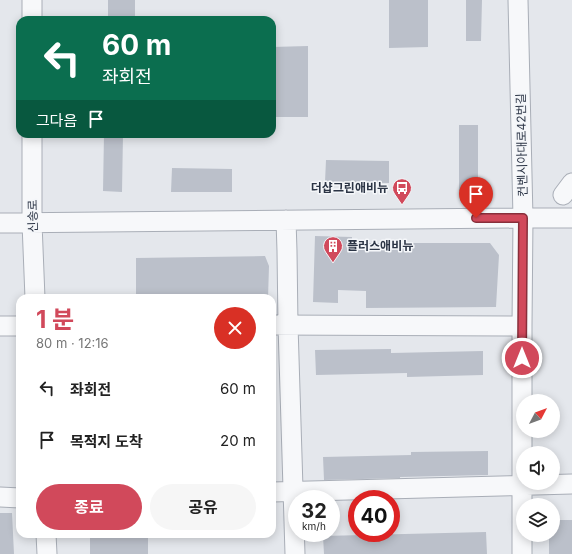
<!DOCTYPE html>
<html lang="ko">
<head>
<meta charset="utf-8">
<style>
	:root { --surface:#fff; --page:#f6f6f6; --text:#222; --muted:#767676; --accent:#d1495b }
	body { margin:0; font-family:Inter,"Noto Sans KR",sans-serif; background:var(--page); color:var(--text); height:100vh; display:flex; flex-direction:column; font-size:15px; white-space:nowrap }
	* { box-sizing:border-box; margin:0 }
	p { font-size:13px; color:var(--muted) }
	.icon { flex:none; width:22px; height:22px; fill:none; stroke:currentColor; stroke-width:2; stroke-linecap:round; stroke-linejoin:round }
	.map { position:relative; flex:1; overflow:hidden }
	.drawer { position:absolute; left:16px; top:294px; width:260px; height:244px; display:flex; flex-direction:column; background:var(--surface); border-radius:12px; box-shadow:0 2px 10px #0003 }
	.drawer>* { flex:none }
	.hud { position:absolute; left:16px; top:16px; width:260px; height:122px; border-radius:12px; box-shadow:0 2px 10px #0003; background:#0b6e4f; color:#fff; overflow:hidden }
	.needle { width:26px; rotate:49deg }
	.fabs { position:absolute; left:516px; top:394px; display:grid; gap:8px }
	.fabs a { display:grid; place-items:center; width:44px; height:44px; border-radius:50%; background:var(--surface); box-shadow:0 2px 10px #0003; font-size:20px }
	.speed { position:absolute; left:288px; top:490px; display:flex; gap:8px; font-size:20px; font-weight:700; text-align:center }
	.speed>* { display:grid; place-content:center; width:52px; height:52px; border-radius:50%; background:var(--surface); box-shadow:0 2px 10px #0003; line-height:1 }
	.speed small { font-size:10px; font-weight:400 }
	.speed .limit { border:6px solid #d22; background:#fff; color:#111 }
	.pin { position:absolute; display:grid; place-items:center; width:34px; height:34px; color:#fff; margin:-41px -17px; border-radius:50% 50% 50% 0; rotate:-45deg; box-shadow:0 0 4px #0007 }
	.pin .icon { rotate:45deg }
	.me { position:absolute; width:44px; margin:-22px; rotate:0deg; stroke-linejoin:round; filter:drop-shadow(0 0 3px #0008) }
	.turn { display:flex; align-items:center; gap:14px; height:84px; padding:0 20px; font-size:18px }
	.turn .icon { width:52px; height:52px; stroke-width:2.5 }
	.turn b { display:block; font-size:28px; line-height:34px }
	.then { display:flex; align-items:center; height:38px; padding:0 20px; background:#0003; gap:8px; font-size:15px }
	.round { display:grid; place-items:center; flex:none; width:42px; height:42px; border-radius:21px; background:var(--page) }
	.head { display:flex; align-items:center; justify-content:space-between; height:68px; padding:0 20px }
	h1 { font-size:24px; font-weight:700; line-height:30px; color:var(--accent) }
	.primary-button { display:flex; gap:8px; margin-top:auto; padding:8px 20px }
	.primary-button a { flex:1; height:46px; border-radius:24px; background:var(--accent); color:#fff; font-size:16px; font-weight:700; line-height:46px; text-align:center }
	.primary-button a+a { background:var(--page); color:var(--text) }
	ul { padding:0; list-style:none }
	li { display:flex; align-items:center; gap:12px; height:52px; padding:0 20px }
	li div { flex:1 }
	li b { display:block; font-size:15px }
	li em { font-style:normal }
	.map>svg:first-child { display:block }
	.building { fill:#bbc0ca }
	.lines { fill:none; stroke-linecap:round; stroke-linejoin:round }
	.minor-casing { stroke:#a9aeb7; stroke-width:21 }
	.minor { stroke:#f7f8fa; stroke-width:19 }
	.route-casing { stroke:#882f3b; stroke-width:10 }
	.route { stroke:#d1495b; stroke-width:7 }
	.labels { text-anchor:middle; stroke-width:3; stroke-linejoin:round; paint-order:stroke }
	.street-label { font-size:12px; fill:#2b3445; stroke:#f4f6f9 }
	.poi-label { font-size:12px; font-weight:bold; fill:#2b3445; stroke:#f4f6f9; text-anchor:end }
</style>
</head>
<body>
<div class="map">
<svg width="572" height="554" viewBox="0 0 572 554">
	<rect width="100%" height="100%" fill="#e4e7ec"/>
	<!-- building -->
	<path class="building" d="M108 0H135V20H108Z
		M389 0H428V47L389 48Z
		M466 0H482L481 41H466Z
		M308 46V117H272V47Z
		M459 125H478V191H459Z
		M104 134H123L122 192 103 191Z
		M326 160 389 161V183L325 182Z
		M172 168 232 169V192H171Z
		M315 236 352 237V243H490L499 255 496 307 366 308V291L338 290V303L313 302Z
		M265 256 269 266 268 298H136V258Z
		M391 349V353L483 351V375L407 377V373L316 375 315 350Z
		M488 451V475L400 477V478L324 480 323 457 411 455V452Z
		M0 513H12L14 554H0Z
		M553 520H572V554H549V535H553Z
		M486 532 487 554H324L323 536Z
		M90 534H148V554H90Z"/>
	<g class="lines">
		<defs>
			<path id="minor" d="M32 0V20
				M518 0 523 218 522 326V554
				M32 134V223L35 298
				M563 195 572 183
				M286 220 287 251 288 325 295 554
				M0 223 523 218H572
				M272 325 522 326
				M0 326H20
				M272 492 572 484
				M0 497 20 498
				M46 534 47 554"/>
		</defs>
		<!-- minor casing -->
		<use href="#minor" class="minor-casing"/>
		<!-- minor -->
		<use href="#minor" class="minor"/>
	</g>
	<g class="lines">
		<defs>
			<path id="route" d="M476 218H523L522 358"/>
		</defs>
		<!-- route casing -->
		<use href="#route" class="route-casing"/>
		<!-- route -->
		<use href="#route" class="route"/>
	</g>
	<!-- icons -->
	<defs>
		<symbol id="bus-pin" viewBox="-11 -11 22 30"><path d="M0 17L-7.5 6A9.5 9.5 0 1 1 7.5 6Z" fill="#d1495b" stroke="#f4f6f9"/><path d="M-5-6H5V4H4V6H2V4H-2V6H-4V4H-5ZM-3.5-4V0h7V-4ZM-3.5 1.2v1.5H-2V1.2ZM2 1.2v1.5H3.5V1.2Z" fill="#fff"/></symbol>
		<symbol id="building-pin" viewBox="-11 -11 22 30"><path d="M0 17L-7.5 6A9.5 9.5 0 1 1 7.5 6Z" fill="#d1495b" stroke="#f4f6f9"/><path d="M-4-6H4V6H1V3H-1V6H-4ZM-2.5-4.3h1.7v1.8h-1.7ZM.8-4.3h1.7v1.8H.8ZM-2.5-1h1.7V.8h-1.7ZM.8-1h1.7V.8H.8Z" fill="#fff"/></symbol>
	</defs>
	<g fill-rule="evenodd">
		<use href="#bus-pin" x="391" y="177" width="22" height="30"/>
		<use href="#building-pin" x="322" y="235" width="22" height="30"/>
	</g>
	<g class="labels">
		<!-- street labels -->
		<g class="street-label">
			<text transform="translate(522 145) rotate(-91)" y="4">컨벤시아대로42번길</text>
			<text transform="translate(33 216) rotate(-91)" y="4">신송로</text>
		</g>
		<!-- poi labels -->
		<g class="poi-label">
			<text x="388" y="192">더샵그린애비뉴</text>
			<text x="347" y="250" text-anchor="start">플러스애비뉴</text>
		</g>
	</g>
</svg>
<div class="fabs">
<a><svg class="needle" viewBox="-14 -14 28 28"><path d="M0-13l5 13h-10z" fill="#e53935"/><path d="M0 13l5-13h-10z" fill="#767676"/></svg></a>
<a><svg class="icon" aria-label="sound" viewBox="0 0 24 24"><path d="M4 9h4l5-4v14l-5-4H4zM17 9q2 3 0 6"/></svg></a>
<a><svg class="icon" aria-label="layers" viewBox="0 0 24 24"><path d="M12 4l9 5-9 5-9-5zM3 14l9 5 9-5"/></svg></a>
</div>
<div class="speed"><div>32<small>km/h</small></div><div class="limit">40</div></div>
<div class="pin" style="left:476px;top:218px;background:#d93025"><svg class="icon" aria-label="arrive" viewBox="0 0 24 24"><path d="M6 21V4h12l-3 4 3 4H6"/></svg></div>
<svg class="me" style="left:522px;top:358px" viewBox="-20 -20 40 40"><circle r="17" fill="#d1495b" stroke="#fff" stroke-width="3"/><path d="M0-11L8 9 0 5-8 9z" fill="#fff"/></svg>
<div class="hud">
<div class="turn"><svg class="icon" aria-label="left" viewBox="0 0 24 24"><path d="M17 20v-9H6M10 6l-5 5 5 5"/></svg><div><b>60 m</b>좌회전</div></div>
<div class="then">그다음<svg class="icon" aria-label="arrive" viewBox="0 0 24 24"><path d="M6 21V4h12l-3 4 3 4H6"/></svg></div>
</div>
<section class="drawer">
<div class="head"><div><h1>1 분</h1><p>80 m · 12:16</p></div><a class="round" style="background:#d93025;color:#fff"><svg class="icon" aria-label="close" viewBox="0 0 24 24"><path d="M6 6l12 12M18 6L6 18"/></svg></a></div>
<ul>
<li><svg class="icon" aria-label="left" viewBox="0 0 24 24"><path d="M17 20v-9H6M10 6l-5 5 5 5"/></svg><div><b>좌회전</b></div><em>60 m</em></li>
<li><svg class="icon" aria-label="arrive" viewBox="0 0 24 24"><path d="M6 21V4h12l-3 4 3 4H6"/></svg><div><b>목적지 도착</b></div><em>20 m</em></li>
</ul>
<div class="primary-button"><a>종료</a><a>공유</a></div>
</section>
</div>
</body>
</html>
